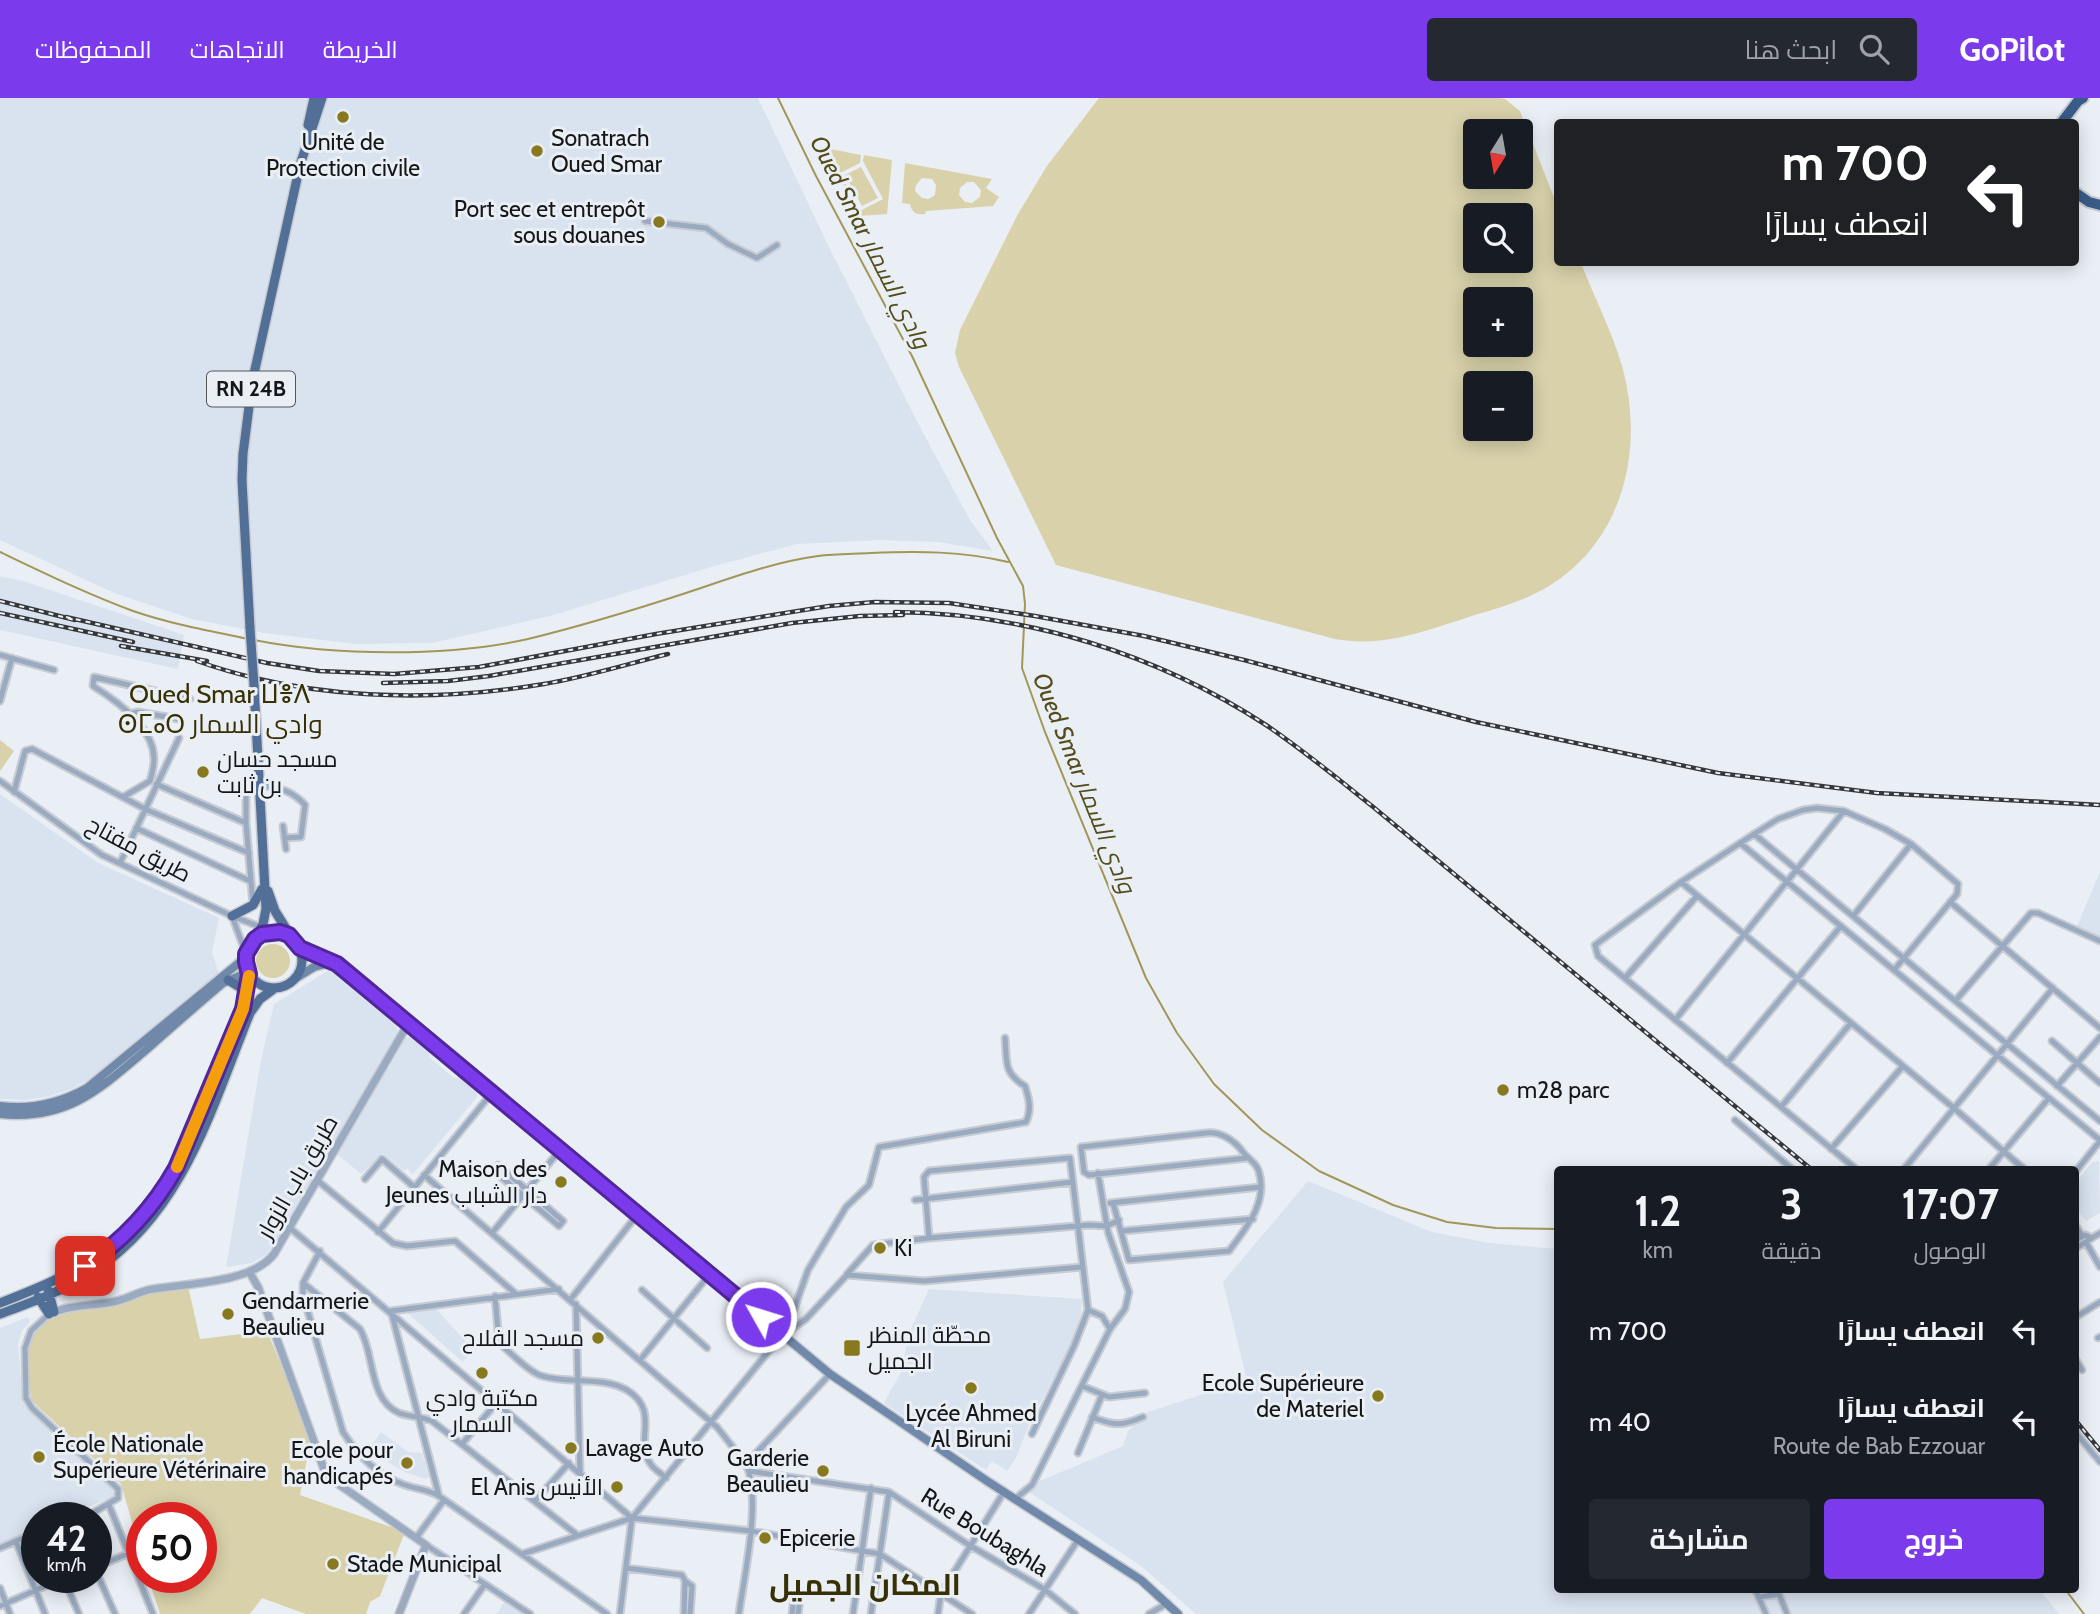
<!DOCTYPE html>
<html lang="ar">
<head>
<meta charset="utf-8">
<style>
	:root { --surface:#171b24; --page:#242831; --text:#f1f3f6; --muted:#9ea1a6; --accent:#7c3aed }
	body { margin:0; font-family:Cabin,Cairo,"Noto Sans Tifinagh",sans-serif; background:var(--page); color:var(--text); direction:rtl; height:100vh; display:flex; flex-direction:column; font-size:26px; white-space:nowrap }
	* { box-sizing:border-box; margin:0 }
	p { font-size:23px; color:var(--muted) }
	.icon { flex:none; width:38px; height:38px; fill:none; stroke:currentColor; stroke-width:2; stroke-linecap:round; stroke-linejoin:round }
	.map { position:relative; flex:1; overflow:hidden; direction:ltr }
	.details { position:absolute; left:1554px; top:1068px; width:525px; height:427px; display:flex; flex-direction:column; background:var(--surface); border-radius:7px; box-shadow:0 4px 18px #0003; direction:rtl }
	.details>* { flex:none }
	.guide { position:absolute; left:1554px; top:21px; width:525px; height:147px; border-radius:7px; box-shadow:0 4px 18px #0003; direction:rtl; background:#202124; color:#fff; overflow:hidden }
	.needle { width:46px; rotate:191deg }
	.controls { position:absolute; left:1463px; top:21px; display:grid; gap:14px }
	.controls a { display:grid; place-items:center; width:70px; height:70px; border-radius:7px; background:var(--surface); box-shadow:0 4px 18px #0003; font-size:35px }
	.speed { position:absolute; left:21px; top:1404px; display:flex; gap:14px; font-size:35px; font-weight:700; text-align:center }
	.speed>* { display:grid; place-content:center; width:91px; height:91px; border-radius:50%; background:var(--surface); box-shadow:0 4px 18px #0003; line-height:1 }
	.speed small { font-size:18px; font-weight:400 }
	.speed .limit { border:10px solid #d22; background:#fff; color:#111 }
	.pin { position:absolute; display:grid; place-items:center; width:60px; height:60px; color:#fff; margin:-30px; border-radius:14px; box-shadow:0 4px 10px #0006 }
	.me { position:absolute; width:77px; margin:-38px; rotate:309deg; stroke-linejoin:round; filter:drop-shadow(0 0 5px #0008) }
	.turn { display:flex; align-items:center; gap:24px; height:147px; padding:0 35px; font-size:32px }
	.turn .icon { width:91px; height:91px; stroke-width:2.5 }
	.turn b { display:block; font-size:49px; line-height:60px }
	.eta { display:flex; justify-content:space-evenly; align-items:center; height:119px; text-align:center }
	.eta b { font-size:42px; font-weight:700; line-height:49px }
	.cta { display:flex; gap:14px; margin-top:auto; padding:14px 35px }
	.cta a { flex:1; height:80px; border-radius:7px; background:var(--accent); color:#fff; font-size:28px; font-weight:700; line-height:80px; text-align:center }
	.cta a+a { background:var(--page); color:var(--text) }
	ul { padding:0; list-style:none }
	li { display:flex; align-items:center; gap:21px; height:91px; padding:0 35px }
	li div { flex:1 }
	li b { display:block; font-size:26px }
	li em { font-style:normal }
	header { display:flex; align-items:center; gap:42px; box-sizing:border-box; height:98px; padding:0 35px; background:var(--accent); color:#fff }
	header strong { font-size:33px }
	nav { display:flex; gap:38px; margin-inline-start:auto; font-size:24px }
	.search { width:490px; height:63px; background:var(--page); display:flex; align-items:center; gap:18px; box-sizing:border-box; padding:0 24px; border-radius:7px; color:var(--muted); font-size:26px }
	.map>svg:first-child { display:block }
	.built { fill:#d9e2ef }
	.green { fill:#d8d1aa; fill-rule:evenodd }
	.lines { fill:none; stroke-linecap:round; stroke-linejoin:round }
	.stream { stroke:#a29658; stroke-width:2 }
	.minor-casing { stroke:#c8ccd2; stroke-width:9 }
	.tertiary-casing { stroke:#c8ccd2; stroke-width:10 }
	.secondary-casing { stroke:#c8ccd2; stroke-width:11 }
	.primary-casing { stroke:#c8ccd2; stroke-width:12 }
	.motorway-casing { stroke:#c8ccd2; stroke-width:14 }
	.minor { stroke:#99aac1; stroke-width:5 }
	.tertiary { stroke:#99aac1; stroke-width:7 }
	.secondary { stroke:#7088a9; stroke-width:8 }
	.primary { stroke:#527097; stroke-width:9 }
	.motorway { stroke:#395b88; stroke-width:10 }
	.rail-casing { stroke:#36373a; stroke-width:4.5 }
	.rail { stroke:#eaeff6; stroke-width:2; stroke-dasharray:5; stroke-linecap:butt }
	.primary-bridge-casing { stroke:#c8ccd2; stroke-width:12; stroke-linecap:butt }
	.primary-bridge { stroke:#527097; stroke-width:9 }
	.route-casing { stroke:#51269a; stroke-width:18 }
	.route { stroke:#7c3aed; stroke-width:12 }
	.slow { stroke:#f59e0b; stroke-width:12 }
	.poi-dot { fill:#89791e; stroke:#eaeff6; stroke-width:2.5 }
	.labels { text-anchor:middle; stroke-width:6; stroke-linejoin:round; paint-order:stroke }
	.shield { fill:#eaeff6; stroke:#55575b; stroke-width:2 }
	.shield-label { font-size:21px; font-weight:bold; fill:#151618 }
	.poi-label { font-size:23px; fill:#151618; stroke:#eaeff6; text-anchor:start }
	.street-label { font-size:23px; fill:#151618; stroke:#eaeff6 }
	.water-label { font-size:24px; font-style:italic; fill:#544c1b; stroke:#eaeff6 }
	.quarter-label { font-size:26px; fill:#383005; stroke:#eaeff6 }
	.district-label { font-size:30px; font-weight:bold; fill:#383005; stroke:#eaeff6 }
</style>
</head>
<body>
<header>
<strong>GoPilot</strong>
<div class="search"><svg class="icon" aria-label="search" viewBox="0 0 24 24"><circle cx="10" cy="10" r="6"/><path d="M15 15l6 6"/></svg>ابحث هنا</div>
<nav><a>الخريطة</a><a>الاتجاهات</a><a>المحفوظات</a></nav>
</header>
<div class="map">
<svg width="2100" height="1516" viewBox="0 0 2100 1516">
	<rect width="100%" height="100%" fill="#eaeff6"/>
	<!-- built -->
	<path class="built" d="M0 0H758L828 147 920 329 970 422 993 453 938 444 880 442 797 446 711 469 550 518 432 545 356 546 264 535 192 521 114 495 0 442Z
		M0 478 23 483 184 537 178 571 0 532Z
		M0 696 98 765 219 820 212 854 219 876 92 980 71 991 46 999 25 1002 0 1001Z
		M2100 774V840L2077 828Z
		M329 872 396 927 398 933 379 967 389 970 405 940 412 938 429 953 430 960 454 980 460 979 477 992V999L413 1076 407 1070 404 1073 383 1055 361 1076 337 1056 370 1001 362 996 275 1143 271 1146 273 1147 267 1156 252 1165 226 1169 261 962 274 906Z
		M2099 1063 2100 1115 2086 1123 2076 1110V1084L2092 1064Z
		M1308 1083 1432 1134 1489 1145 1557 1151 1558 1491H2039L2059 1516H1196L1141 1468 1023 1390 1123 1348 1128 1333 1148 1314 1247 1282 1223 1184Z
		M929 1191 1082 1201 1081 1216 1072 1244 1028 1329 1016 1360 1007 1373 992 1363 986 1372 884 1305 901 1274 909 1235Z
		M432 1206 473 1252 463 1264 402 1210Z
		M28 1219 30 1224 22 1233 18 1246 23 1305 111 1390 115 1398 63 1419H37V1430L0 1446V1230Z
		M381 1334 408 1354 422 1355 429 1378 426 1381 405 1374 368 1352Z
		M507 1500 531 1516H496Z"/>
	<!-- green -->
	<path class="green" d="M1099 0H1500L1505 1 1520 13 1557 107 1558 164 1581 165C1594 199 1612 233 1622 268 1645 350 1624 442 1549 488 1526 502 1500 510 1475 517 1427 532 1386 550 1335 541L1056 467 959 269 955 255 960 232 1018 116 1047 68ZM1475 33H1521V79H1475ZM1475 117H1521V163H1475ZM1475 201H1521V247H1475ZM1475 285H1521V331H1475Z
		M825 50 861 57 860 65 840 75 860 113 883 101 863 63 864 57 892 62 887 116 860 118Z
		M905 65 992 81 986 90 999 99 993 108 926 113 925 116C916 117 912 115 910 106L902 105ZM922 80 932 81 936 87 935 97 929 101 922 100 915 93 916 87ZM967 84H974L981 92 980 99 972 105 965 104 959 97 960 90Z
		M861 69 878 100 862 108 845 77Z
		M0 642 14 653 0 673Z
		M256 863a17 17 0 1 1 34 0a17 17 0 1 1-34 0Z
		M188 1188 200 1241 267 1233 311 1340 300 1397 405 1434 380 1498 370 1504 366 1516H306L262 1500 250 1516H160L148 1479H201V1419H142V1459L121 1386 31 1302C30 1287 23 1250 30 1237 44 1212 100 1210 127 1205L132 1197Z"/>
	<g class="lines">
		<!-- stream -->
		<path class="stream" d="M778 0 816 78 912 258 997 440 1023 488 1025 506 1022 570 1045 634 1146 880 1177 935 1214 986 1262 1032 1319 1073 1393 1107 1447 1124 1496 1130 1558 1131
			M0 454C44 475 87 496 133 513 171 526 210 533 249 541
			M254 542C334 558 448 559 528 541 581 528 634 512 686 495 728 481 773 464 818 458 835 456 854 456 871 455 918 453 962 453 1008 464
			M2065 1491 2084 1516"/>
		<defs>
			<path id="minor" d="M645 123 706 130 728 146 757 160 777 147
				M0 557 54 572
				M0 603 12 560
				M129 616 138 614 179 621
				M0 683 102 757 232 818 271 833
				M156 686 246 725
				M259 688C276 688 293 693 305 707L301 739 285 740
				M14 694 25 653 32 651 145 711 249 755
				M246 694V725L253 806
				M123 699 150 683C152 676 154 668 154 661 154 629 117 603 93 588L94 579 190 601
				M283 728 286 751
				M136 730 250 783
				M1754 736 2100 1023
				M1740 745 2100 1042
				M120 765 179 640
				M1681 784 1955 1011 2024 1071
				M1950 804 2100 930
				M1854 817 1911 746
				M232 818 246 856
				M1625 880 1697 798
				M1956 902 2031 815H2038L2100 843
				M1675 922 1844 713
				M2052 943 2100 985
				M1727 965 1841 828
				M2057 988 2100 939
				M1781 1009 1850 926
				M1735 1022 1792 1071
				M1831 1051 1903 968
				M498 1067 563 1123 559 1128 494 1073Z
				M1856 1071 1598 858 1595 847 1681 784 1754 736 1778 721 1803 712 1817 710 1844 713 1885 731 1911 746 1958 786 1957 796 1894 872
				M1904 1071 2053 890
				M1989 1071 2049 1000
				M2076 1073 2100 1043
				M1098 1075 1108 1134 1129 1194 1125 1211 1110 1231
				M424 1077 717 1329 746 1366C762 1401 744 1478 739 1516
				M365 1081 382 1061 414 1089
				M318 1083 393 1145 407 1148 455 1143 516 1196
				M915 1102 1073 1084
				M1110 1105 1260 1089
				M1113 1105 1129 1162 1229 1153C1246 1130 1268 1105 1259 1074 1257 1065 1248 1061 1243 1054 1234 1042 1220 1033 1206 1035L1081 1049 1084 1074 1089 1077 1247 1060
				M2076 1128 2082 1138
				M290 1130 632 1420 751 1433 880 1456 972 1516
				M1122 1133 1253 1121
				M378 1134 491 996
				M492 1135 560 1052
				M929 1140 924 1079 929 1073 1070 1060 1088 1212 1074 1248 1032 1336
				M2076 1142 2085 1137 2092 1140
				M2086 1144 2100 1169
				M2076 1150 2100 1135
				M320 1153 303 1185V1197L343 1334C357 1356 377 1377 402 1386 415 1391 427 1391 439 1398L607 1516
				M847 1176 873 1147 929 1140 1089 1127 1107 1128 1119 1122
				M303 1185 360 1231C375 1256 368 1301 399 1315 409 1319 421 1318 432 1323L576 1436
				M642 1192 707 1250
				M495 1198 499 1245C510 1254 530 1275 542 1278 568 1286 603 1278 627 1292 661 1313 634 1343 650 1365 653 1371 661 1375 666 1380
				M570 1202 637 1117
				M576 1206 580 1375
				M49 1216 31 1233 25 1250 26 1300 32 1310 118 1391V1400L86 1419
				M2076 1219 2100 1204
				M786 1235 806 1221 847 1177 924 1183 1082 1169
				M2098 1240 2100 1239
				M640 1262 709 1177
				M2076 1262 2082 1272
				M1082 1288 1109 1299 1145 1295
				M1092 1319C1114 1328 1122 1328 1143 1319
				M2076 1335 2100 1364
				M462 1346 497 1304
				M1078 1355 1102 1297
				M746 1366 830 1276
				M749 1373 889 1394 969 1447 1044 1491 1075 1516
				M439 1398 391 1213 559 1191
				M1015 1401 1032 1387 1110 1231 1102 1218 1088 1212
				M535 1403 569 1365
				M109 1407 153 1516
				M632 1420 787 1231 808 1172 846 1109 869 1087 879 1049 1026 1024C1032 1011 1029 1001 1025 988 1003 975 1007 963 1005 940
				M416 1440 444 1402
				M16 1443 45 1516
				M426 1447 530 1516
				M0 1450 37 1434
				M522 1456 632 1420
				M96 1469 127 1456
				M626 1470 682 1477 685 1483 684 1516
				M96 1473 115 1516
				M63 1479 79 1516
				M685 1483 692 1488 690 1516
				M0 1490 10 1516
				M1755 1491 1766 1516
				M1759 1499 1779 1496 1787 1516
				M794 1500 800 1501 798 1516
				M0 1508 66 1479
				M464 1516 485 1486
				M620 1516 632 1420
				M792 1516 794 1500
				M853 1516 871 1390
				M871 1516 889 1394
				M938 1516 941 1495 1004 1394
				M1029 1516 1078 1442
				M1149 1516 1168 1505"/>
			<path id="tertiary" d="M250 1175 258 1189 325 1374 331 1381 426 1447 399 1516
				M50 1216C68 1207 92 1208 113 1204 125 1202 136 1195 148 1192 185 1185 251 1186 274 1156L408 926"/>
			<path id="secondary" d="M300 850 336 866 830 1276 987 1383 1141 1482 1178 1516
				M296 880 314 869 333 864
				M0 1008C31 1012 60 1005 87 990L246 859
				M0 1016C66 1023 99 992 146 952 172 929 197 907 223 885L249 874"/>
			<path id="primary" d="M308 27 314 0
				M250 530 242 382 243 356 252 285 300 67 322 0
				M254 587 266 811 263 826 255 841
				M268 793 275 813 290 837
				M232 818 253 807 262 791
				M246 862a28 28 0 1 1 56 0a28 28 0 1 1-56 0Z
				M228 882 241 890 246 899
				M48 1192 54 1214
				M38 1199 49 1216
				M0 1205C75 1176 140 1146 176 1069 189 1042 200 1014 212 986 227 950 245 915 249 876
				M0 1216C32 1204 63 1193 92 1174 183 1116 212 1009 250 915L260 901 275 890"/>
			<path id="motorway" d="M2062 24 2078 3 2083 0
				M2076 95 2089 104 2100 107"/>
		</defs>
		<!-- minor casing -->
		<use href="#minor" class="minor-casing"/>
		<!-- tertiary casing -->
		<use href="#tertiary" class="tertiary-casing"/>
		<!-- secondary casing -->
		<use href="#secondary" class="secondary-casing"/>
		<!-- primary casing -->
		<use href="#primary" class="primary-casing"/>
		<!-- motorway casing -->
		<use href="#motorway" class="motorway-casing"/>
		<!-- minor -->
		<use href="#minor" class="minor"/>
		<!-- tertiary -->
		<use href="#tertiary" class="tertiary"/>
		<!-- secondary -->
		<use href="#secondary" class="secondary"/>
		<!-- primary -->
		<use href="#primary" class="primary"/>
		<!-- motorway -->
		<use href="#motorway" class="motorway"/>
		<defs>
			<path id="rail" d="M0 503 75 522
				M895 514C1026 515 1157 556 1266 627 1303 652 1337 680 1372 708L1811 1071
				M0 515 133 544
				M66 519 267 565 319 573 394 576 479 569 656 536 829 508 875 504 949 505 1035 518 1144 538 1244 562 1476 624 1718 675 1877 695 2100 707
				M121 548 207 563
				M197 563C307 602 430 605 544 586 586 579 627 566 668 556
				M383 585 448 583 489 578 792 525 860 518 903 517
				M2076 1323 2100 1352"/>
		</defs>
		<!-- rail casing -->
		<use href="#rail" class="rail-casing"/>
		<!-- rail -->
		<use href="#rail" class="rail"/>
		<defs>
			<path id="primary-bridge" d="M250 530 254 587"/>
		</defs>
		<!-- primary-bridge casing -->
		<use href="#primary-bridge" class="primary-bridge-casing"/>
		<!-- primary-bridge -->
		<use href="#primary-bridge" class="primary-bridge"/>
	</g>
	<g class="lines">
		<defs>
			<path id="route" d="M85 1168C124 1142 153 1111 176 1070L243 911 249 876 246 864V856L255 841 262 836 280 834 289 837 300 850 337 866 761 1219"/>
		</defs>
		<!-- route casing -->
		<use href="#route" class="route-casing"/>
		<!-- route -->
		<use href="#route" class="route"/>
		<!-- slow -->
		<path class="slow" d="M177 1069 243 911 249 878"/>
	</g>
	<!-- markers -->
	<g class="poi-dot">
		<circle cx="343" cy="19" r="7"/>
		<circle cx="537" cy="53" r="7"/>
		<circle cx="659" cy="124" r="7"/>
		<circle cx="203" cy="674" r="7"/>
		<circle cx="1503" cy="992" r="7"/>
		<circle cx="561" cy="1084" r="7"/>
		<circle cx="880" cy="1150" r="7"/>
		<circle cx="228" cy="1216" r="7"/>
		<circle cx="598" cy="1240" r="7"/>
		<rect x="843" y="1241" width="18" height="18" rx="3.5"/>
		<circle cx="482" cy="1275" r="7"/>
		<circle cx="971" cy="1290" r="7"/>
		<circle cx="1378" cy="1298" r="7"/>
		<circle cx="571" cy="1350" r="7"/>
		<circle cx="39" cy="1359" r="7"/>
		<circle cx="407" cy="1365" r="7"/>
		<circle cx="823" cy="1373" r="7"/>
		<circle cx="617" cy="1389" r="7"/>
		<circle cx="765" cy="1440" r="7"/>
		<circle cx="333" cy="1466" r="7"/>
	</g>
	<g class="labels">
		<!-- shield labels -->
		<rect class="shield" x="207" y="273.5" width="88" height="35" rx="5"/>
		<g class="shield-label">
			<text x="251" y="298">RN 24B</text>
		</g>
		<!-- poi labels -->
		<g class="poi-label">
			<text x="551" y="48">Sonatrach<tspan x="551" dy="26">Oued Smar</tspan></text>
			<text x="343" y="52" text-anchor="middle">Unité de<tspan x="343" dy="26">Protection civile</tspan></text>
			<text x="645" y="119" text-anchor="end">Port sec et entrepôt<tspan x="645" dy="26">sous douanes</tspan></text>
			<text x="217" y="669">مسجد حسان<tspan x="217" dy="26">بن ثابت</tspan></text>
			<text x="1517" y="1000">m28 parc</text>
			<text x="547" y="1079" text-anchor="end">Maison des<tspan x="547" dy="26">Jeunes دار الشباب</tspan></text>
			<text x="894" y="1158">Ki</text>
			<text x="242" y="1211">Gendarmerie<tspan x="242" dy="26">Beaulieu</tspan></text>
			<text x="868" y="1245">محطّة المنظر<tspan x="868" dy="26">الجميل</tspan></text>
			<text x="584" y="1248" text-anchor="end">مسجد الفلاح</text>
			<text x="1364" y="1293" text-anchor="end">Ecole Supérieure<tspan x="1364" dy="26">de Materiel</tspan></text>
			<text x="482" y="1308" text-anchor="middle">مكتبة وادي<tspan x="482" dy="26">السمار</tspan></text>
			<text x="971" y="1323" text-anchor="middle">Lycée Ahmed<tspan x="971" dy="26">Al Biruni</tspan></text>
			<text x="53" y="1354">École Nationale<tspan x="53" dy="26">Supérieure Vétérinaire</tspan></text>
			<text x="585" y="1358">Lavage Auto</text>
			<text x="393" y="1360" text-anchor="end">Ecole pour<tspan x="393" dy="26">handicapés</tspan></text>
			<text x="809" y="1368" text-anchor="end">Garderie<tspan x="809" dy="26">Beaulieu</tspan></text>
			<text x="603" y="1397" text-anchor="end">El Anis الأنيس</text>
			<text x="779" y="1448">Epicerie</text>
			<text x="347" y="1474">Stade Municipal</text>
		</g>
		<!-- street labels -->
		<g class="street-label">
			<text transform="translate(139 751) rotate(28)" y="8">طريق مفتاح</text>
			<text transform="translate(297 1079) rotate(-60)" y="8">طريق باب الزوار</text>
			<text transform="translate(985 1434) rotate(32)" y="8">Rue Boubaghla</text>
		</g>
		<!-- water labels -->
		<g class="water-label">
			<text transform="translate(870 144) rotate(63)" y="8">Oued Smar وادي السمار</text>
			<text transform="translate(1084 685) rotate(68)" y="8">Oued Smar وادي السمار</text>
		</g>
		<!-- quarter labels -->
		<g class="quarter-label">
			<text x="220" y="605">Oued Smar ⵡⴻⴷ<tspan x="220" dy="30">ⵙⵎⴰⵔ وادي السمار</tspan></text>
		</g>
		<!-- district labels -->
		<g class="district-label">
			<text x="865" y="1497">المكان الجميل</text>
		</g>
	</g>
</svg>
<div class="controls">
<a><svg class="needle" viewBox="-14 -14 28 28"><path d="M0-13l5 13h-10z" fill="#e53935"/><path d="M0 13l5-13h-10z" fill="#9ea1a6"/></svg></a>
<a><svg class="icon" aria-label="search" viewBox="0 0 24 24"><circle cx="10" cy="10" r="6"/><path d="M15 15l6 6"/></svg></a>
<a>+</a>
<a>−</a>
</div>
<div class="speed"><div>42<small>km/h</small></div><div class="limit">50</div></div>
<div class="pin" style="left:85px;top:1168px;background:#d93025"><svg class="icon" aria-label="arrive" viewBox="0 0 24 24"><path d="M6 21V4h12l-3 4 3 4H6"/></svg></div>
<svg class="me" style="left:761px;top:1219px" viewBox="-20 -20 40 40"><circle r="17" fill="#7c3aed" stroke="#fff" stroke-width="3"/><path d="M0-11L8 9 0 5-8 9z" fill="#fff"/></svg>
<div class="guide">
<div class="turn"><svg class="icon" aria-label="left" viewBox="0 0 24 24"><path d="M17 20v-9H6M10 6l-5 5 5 5"/></svg><div><b>700 m</b>انعطف يسارًا</div></div>
</div>
<section class="details">
<div class="eta">
<div><b>17:07</b><p>الوصول</p></div>
<div><b>3</b><p>دقيقة</p></div>
<div><b>1.2</b><p>km</p></div>
</div>
<ul>
<li><svg class="icon" aria-label="left" viewBox="0 0 24 24"><path d="M17 20v-9H6M10 6l-5 5 5 5"/></svg><div><b>انعطف يسارًا</b></div><em>700 m</em></li>
<li><svg class="icon" aria-label="left" viewBox="0 0 24 24"><path d="M17 20v-9H6M10 6l-5 5 5 5"/></svg><div><b>انعطف يسارًا</b><p>Route de Bab Ezzouar</p></div><em>40 m</em></li>
</ul>
<div class="cta"><a>خروج</a><a>مشاركة</a></div>
</section>
</div>
</body>
</html>
